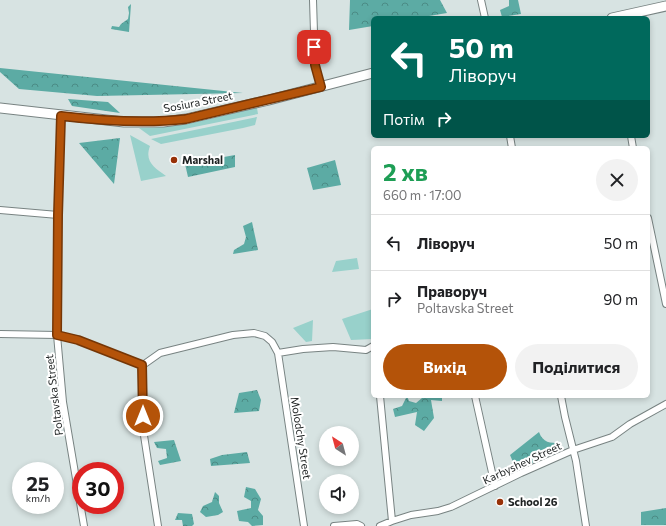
<!DOCTYPE html>
<html lang="uk">
<head>
<meta charset="utf-8">
<style>
	:root { --surface:#fff; --page:#f2f2f2; --text:#202124; --muted:#757577; --line:#e0e0e0; --accent:#b45309 }
	body { margin:0; font-family:Commissioner,sans-serif; background:var(--page); color:var(--text); height:100vh; display:flex; flex-direction:column; font-size:15px; white-space:nowrap }
	* { box-sizing:border-box; margin:0 }
	p { font-size:13px; color:var(--muted) }
	.icon { flex:none; width:22px; height:22px; fill:none; stroke:currentColor; stroke-width:2; stroke-linecap:round; stroke-linejoin:round }
	.map { position:relative; flex:1; overflow:hidden }
	.drawer { position:absolute; left:371px; top:146px; width:279px; height:252px; display:flex; flex-direction:column; background:var(--surface); border-radius:6px; box-shadow:0 2px 6px #0003 }
	.drawer>* { flex:none }
	.guide { position:absolute; left:371px; top:16px; width:279px; height:122px; border-radius:6px; box-shadow:0 2px 6px #0003; background:#00695c; color:#fff; overflow:hidden }
	.needle { width:26px; rotate:324deg }
	.fabs { position:absolute; left:319px; top:426px; display:grid; gap:8px }
	.fabs a { display:grid; place-items:center; width:40px; height:40px; border-radius:50%; background:var(--surface); box-shadow:0 2px 6px #0003; font-size:20px }
	.speed { position:absolute; left:12px; top:462px; display:flex; gap:8px; font-size:20px; font-weight:700; text-align:center }
	.speed>* { display:grid; place-content:center; width:52px; height:52px; border-radius:50%; background:var(--surface); box-shadow:0 2px 6px #0003; line-height:1 }
	.speed small { font-size:10px; font-weight:400 }
	.speed .limit { border:6px solid #d22; background:#fff; color:#111 }
	.pin { position:absolute; display:grid; place-items:center; width:34px; height:34px; color:#fff; margin:-17px; border-radius:8px; box-shadow:0 2px 6px #0006 }
	.me { position:absolute; width:44px; margin:-22px; rotate:0deg; stroke-linejoin:round; filter:drop-shadow(0 0 3px #0008) }
	.turn { display:flex; align-items:center; gap:14px; height:84px; padding:0 12px; font-size:18px }
	.turn .icon { width:52px; height:52px; stroke-width:2.5 }
	.turn b { display:block; font-size:28px; line-height:34px }
	.then { display:flex; align-items:center; height:38px; padding:0 12px; background:#0003; gap:8px; font-size:15px }
	.round { display:grid; place-items:center; flex:none; width:42px; height:42px; border-radius:21px; background:var(--page) }
	.head { display:flex; align-items:center; justify-content:space-between; height:68px; padding:0 12px }
	h1 { font-size:24px; font-weight:700; line-height:30px; color:#1e9e55 }
	.primary-button { display:flex; gap:8px; margin-top:auto; padding:8px 12px }
	.primary-button a { flex:1; height:46px; border-radius:24px; background:var(--accent); color:#fff; font-size:16px; font-weight:700; line-height:46px; text-align:center }
	.primary-button a+a { background:var(--page); color:var(--text) }
	ul { padding:0; list-style:none }
	li { display:flex; align-items:center; gap:12px; height:56px; padding:0 12px; border-top:1px solid var(--line) }
	li div { flex:1 }
	li b { display:block; font-size:15px }
	li em { font-style:normal }
	.map>svg:first-child { display:block }
	.grass { fill:#98d1cb }
	.forest { fill:url(#forest-crowns) }
	.lines { fill:none; stroke-linecap:round; stroke-linejoin:round }
	.street-casing { stroke:#788382; stroke-width:8 }
	.primary-casing { stroke:#788382; stroke-width:11 }
	.street { stroke:#fff; stroke-width:6 }
	.primary { stroke:#fff; stroke-width:9 }
	.route-casing { stroke:#753606; stroke-width:10 }
	.route { stroke:#b45309; stroke-width:7 }
	.poi-dot { fill:#973107; stroke:#fff; stroke-width:1.5 }
	.labels { text-anchor:middle; stroke-width:4; stroke-linejoin:round; paint-order:stroke }
	.street-label { font-size:11px; fill:#1d2121; stroke:#fff }
	.poi-label { font-size:11px; font-weight:bold; fill:#1d2121; stroke:#fff; text-anchor:start }
</style>
</head>
<body>
<div class="map">
<svg width="666" height="526" viewBox="0 0 666 526">
	<defs>
		<pattern id="forest-crowns" width="20" height="18" patternUnits="userSpaceOnUse"><rect width="20" height="18" fill="#5caba4"/><path d="M2 6a3 3 0 1 1 6 0M12 15a3 3 0 1 1 6 0" fill="none" stroke="#4b8b85"/></pattern>
	</defs>
	<rect width="100%" height="100%" fill="#d7e3e2"/>
	<!-- grass -->
	<path class="grass" d="M253 108H257L258 114 150 136 139 128C179 128 216 118 253 108Z
		M257 117 255 125 243 128 161 144 151 139Z
		M130 135 150 146C144 162 155 168 166 176L141 181Z
		M357 258 359 269 332 272 336 261Z
		M373 309V339L351 340 342 319Z
		M313 320 312 341 306 342 293 328Z"/>
	<!-- forest -->
	<path class="forest" d="M350 0H440L447 13 417 18H373V26L349 30Z
		M509 0H518L521 14 502 17 500 10 509 6Z
		M131 4 129 32 111 29 112 26 119 27 121 24 128 19 129 13 128 7Z
		M0 68 243 93 97 96 19 89 0 72Z
		M68 99 108 102 120 113 72 106Z
		M120 138 114 184 79 143Z
		M235 155V167L188 177 185 164Z
		M335 160 341 185 313 190 307 168Z
		M252 222 258 250 233 254 234 250 244 244 246 237 243 226Z
		M257 390 261 400 259 411 234 413 239 393Z
		M407 396 409 401 416 403 422 398 419 396H442V401L431 400 434 418 424 431 415 425 417 412 395 417 393 409 402 406Z
		M539 432C543 443 550 443 560 443V449L528 465 516 469 510 455Z
		M174 440 181 461 160 465 158 461 167 458 166 449 157 448 154 442Z
		M247 452 250 463 211 466 210 459 222 455Z
		M246 487 255 489 261 499 258 510 263 516V525L252 526 248 522 239 521 237 511 251 508V501L244 497Z
		M215 492 219 496V503L223 512 218 515 206 517 200 512 203 506 212 502Z
		M666 508V525H641V512Z
		M178 513 192 514 194 524 192 526H183L182 520H175Z"/>
	<g class="lines">
		<defs>
			<path id="street" d="M313 0 315 65 321 87
				M481 0 485 18
				M61 116 58 215 57 335 63 402 84 526
				M510 136 512 148
				M631 136 633 148
				M0 210 58 215
				M648 218 666 304
				M0 334 57 335 78 340 143 365
				M278 353 304 526
				M143 365 160 353 233 335 254 333 265 336 272 342 278 353 303 349 333 347 366 350 373 346
				M143 365V429L158 526
				M380 396 392 521
				M475 396 495 486
				M561 396 565 417 576 461 586 526
				M334 526 357 524 361 526
				M380 526 392 521 411 515 438 511 451 507 521 473 573 450 612 437 630 424 666 404"/>
			<path id="primary" d="M612 18 666 6
				M0 108 124 122H163L186 119 269 100 373 73"/>
		</defs>
		<!-- street casing -->
		<use href="#street" class="street-casing"/>
		<!-- primary casing -->
		<use href="#primary" class="primary-casing"/>
		<!-- street -->
		<use href="#street" class="street"/>
		<!-- primary -->
		<use href="#primary" class="primary"/>
	</g>
	<g class="lines">
		<defs>
			<path id="route" d="M143 416 142 365 78 340 57 335 58 215 61 116C103 121 144 124 186 119L321 87 315 65 314 47"/>
		</defs>
		<!-- route casing -->
		<use href="#route" class="route-casing"/>
		<!-- route -->
		<use href="#route" class="route"/>
	</g>
	<!-- markers -->
	<g class="poi-dot">
		<circle cx="174" cy="160" r="4"/>
		<circle cx="500" cy="502" r="4"/>
	</g>
	<g class="labels">
		<!-- street labels -->
		<g class="street-label">
			<text transform="translate(198 102) rotate(-11)" y="4">Sosiura Street</text>
			<text transform="translate(54 395) rotate(-97)" y="4">Poltavska Street</text>
			<text transform="translate(301 438) rotate(81)" y="4">Molodchy Street</text>
			<text transform="translate(522 463) rotate(-25)" y="4">Karbyshev Street</text>
		</g>
		<!-- poi labels -->
		<g class="poi-label">
			<text x="182" y="164">Marshal</text>
			<text x="508" y="506">School 26</text>
		</g>
	</g>
</svg>
<div class="fabs">
<a><svg class="needle" viewBox="-14 -14 28 28"><path d="M0-13l5 13h-10z" fill="#e53935"/><path d="M0 13l5-13h-10z" fill="#757577"/></svg></a>
<a><svg class="icon" aria-label="sound" viewBox="0 0 24 24"><path d="M4 9h4l5-4v14l-5-4H4zM17 9q2 3 0 6"/></svg></a>
</div>
<div class="speed"><div>25<small>km/h</small></div><div class="limit">30</div></div>
<div class="pin" style="left:314px;top:47px;background:#d93025"><svg class="icon" aria-label="arrive" viewBox="0 0 24 24"><path d="M6 21V4h12l-3 4 3 4H6"/></svg></div>
<svg class="me" style="left:143px;top:416px" viewBox="-20 -20 40 40"><circle r="17" fill="#b45309" stroke="#fff" stroke-width="3"/><path d="M0-11L8 9 0 5-8 9z" fill="#fff"/></svg>
<div class="guide">
<div class="turn"><svg class="icon" aria-label="left" viewBox="0 0 24 24"><path d="M17 20v-9H6M10 6l-5 5 5 5"/></svg><div><b>50 m</b>Ліворуч</div></div>
<div class="then">Потім<svg class="icon" aria-label="right" viewBox="0 0 24 24"><path d="M7 20v-9h11M14 6l5 5-5 5"/></svg></div>
</div>
<section class="drawer">
<div class="head"><div><h1>2 хв</h1><p>660 m · 17:00</p></div><a class="round"><svg class="icon" aria-label="close" viewBox="0 0 24 24"><path d="M6 6l12 12M18 6L6 18"/></svg></a></div>
<ul>
<li><svg class="icon" aria-label="left" viewBox="0 0 24 24"><path d="M17 20v-9H6M10 6l-5 5 5 5"/></svg><div><b>Ліворуч</b></div><em>50 m</em></li>
<li><svg class="icon" aria-label="right" viewBox="0 0 24 24"><path d="M7 20v-9h11M14 6l5 5-5 5"/></svg><div><b>Праворуч</b><p>Poltavska Street</p></div><em>90 m</em></li>
</ul>
<div class="primary-button"><a>Вихід</a><a>Поділитися</a></div>
</section>
</div>
</body>
</html>
